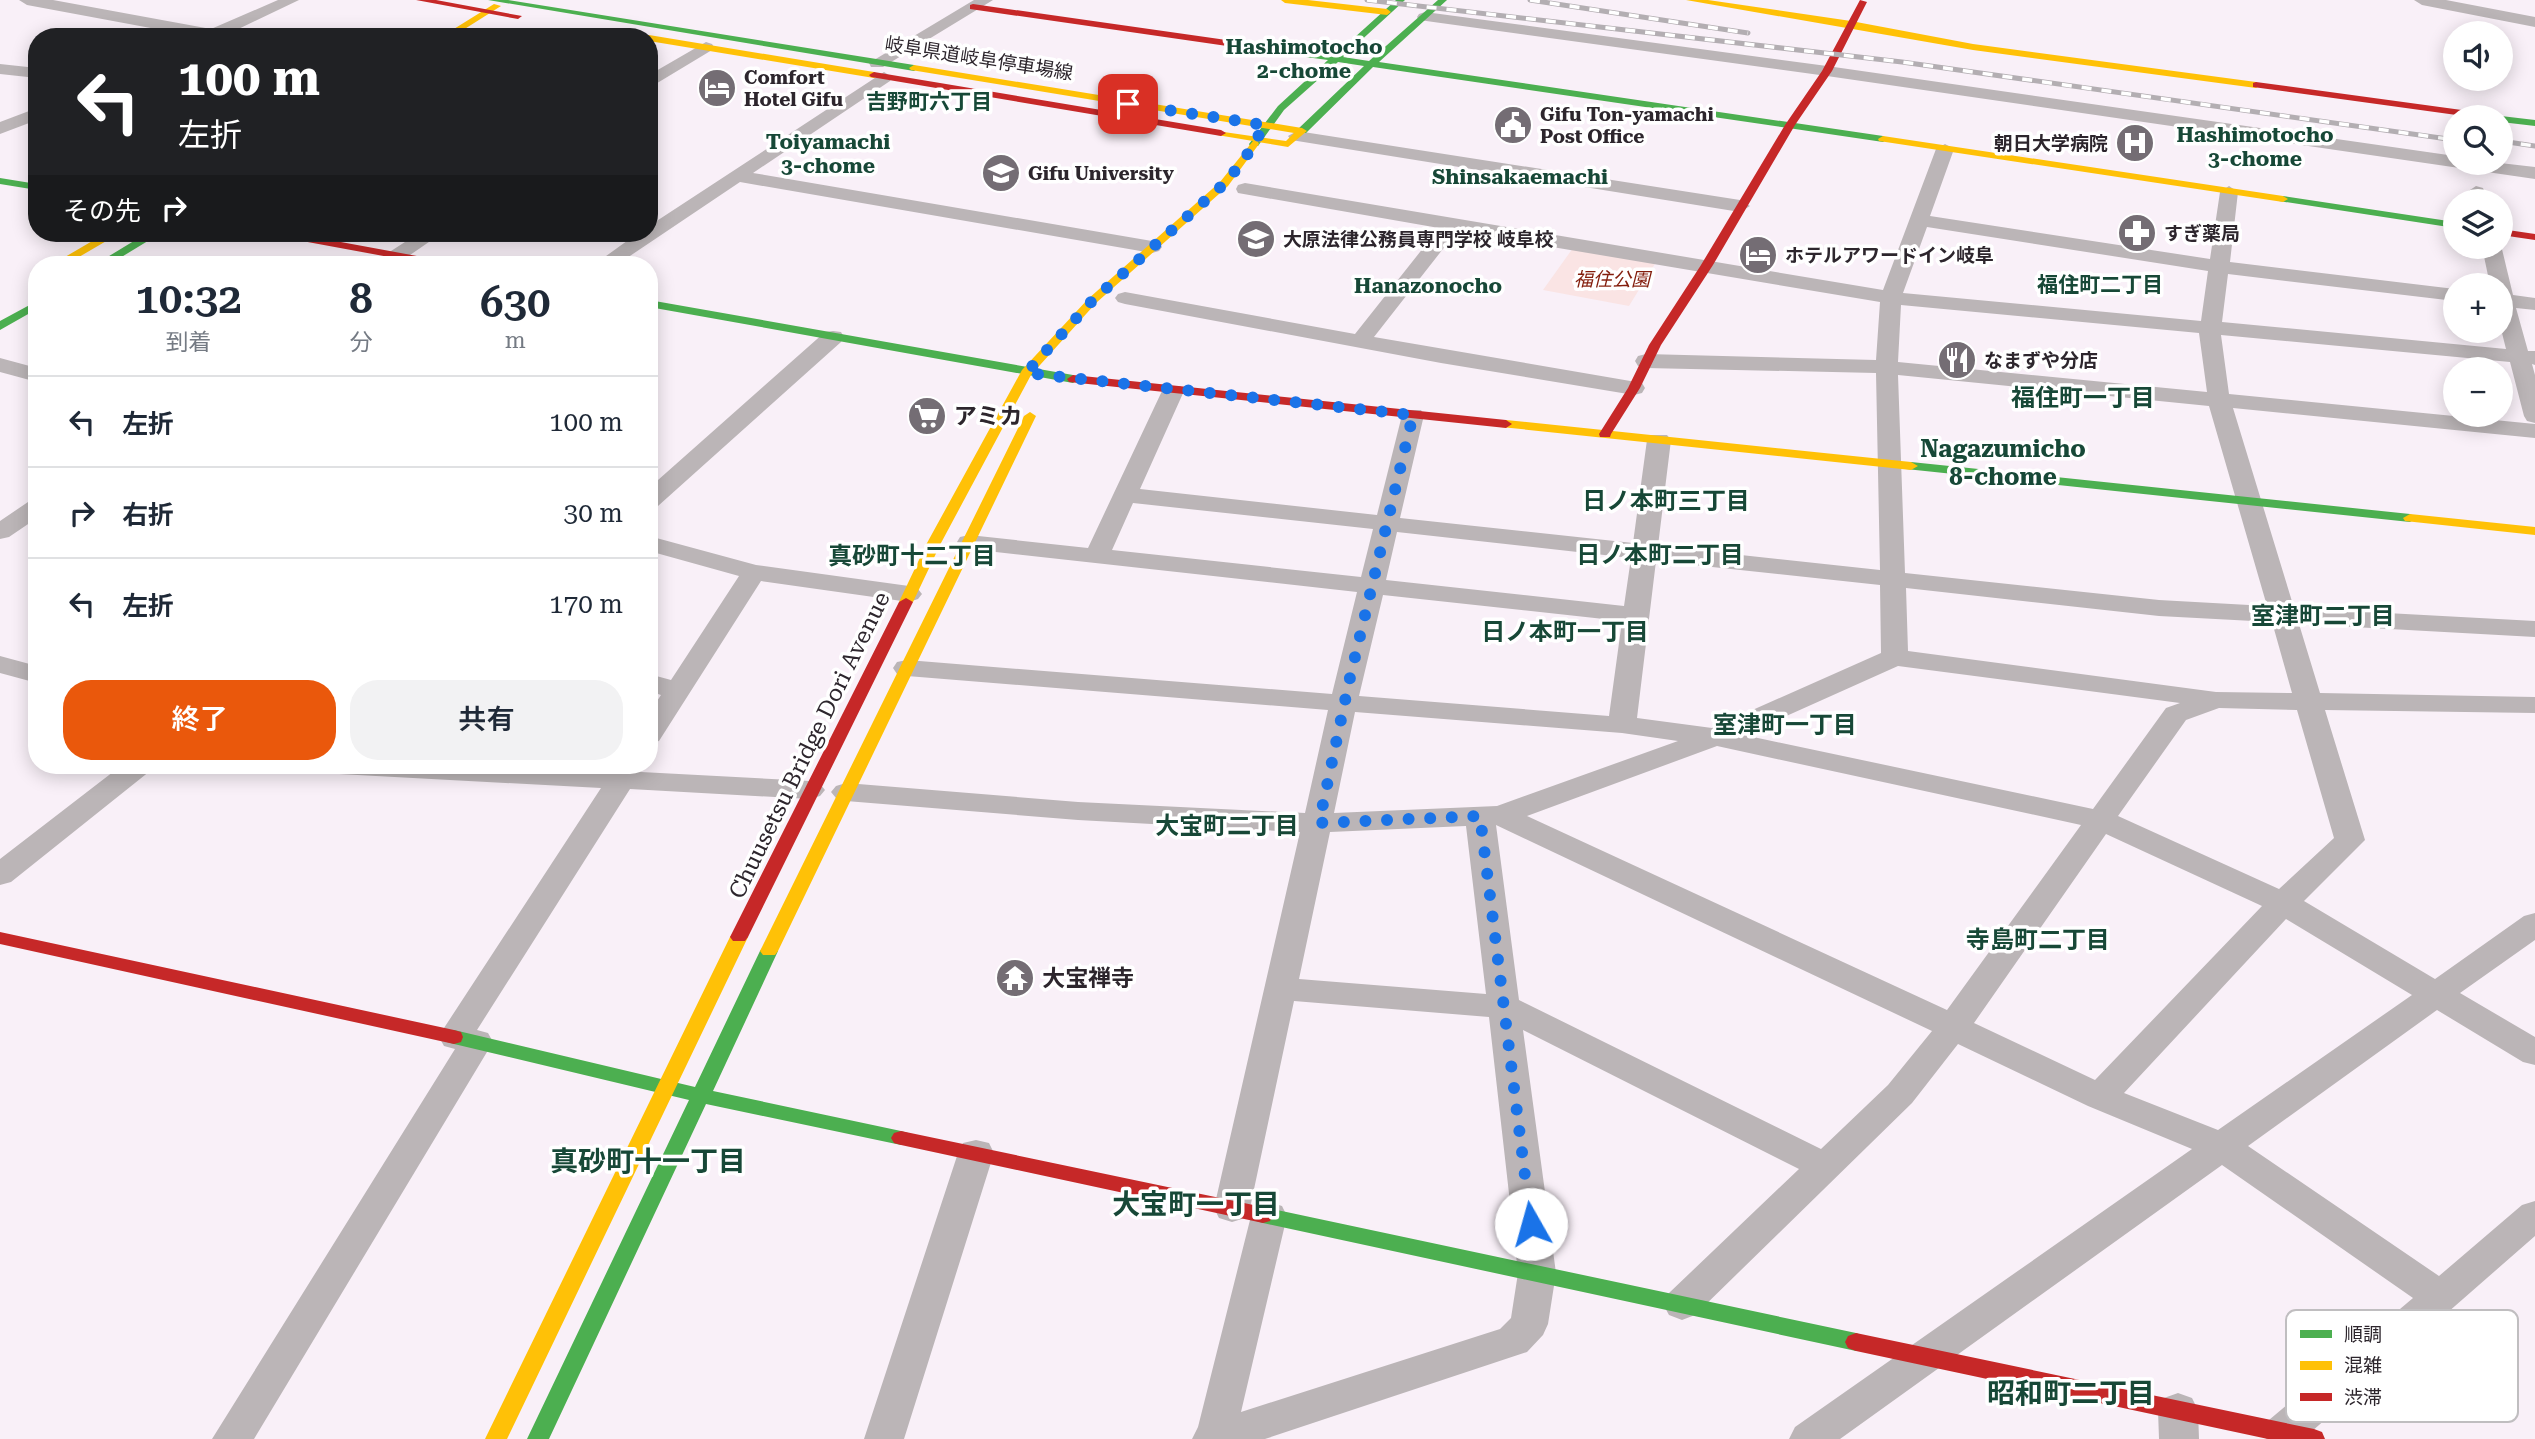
<!DOCTYPE html>
<html lang="ja">
<head>
<meta charset="utf-8">
<style>
	:root { --surface:#fff; --page:#f2f2f3; --text:#1f2937; --muted:#747a83; --line:#e0e1e3; --accent:#ea580c }
	body { margin:0; font-family:"Roboto Serif","Noto Sans JP",serif; background:var(--page); color:var(--text); height:100vh; display:flex; flex-direction:column; font-size:26px; white-space:nowrap }
	* { box-sizing:border-box; margin:0 }
	p { font-size:23px; color:var(--muted) }
	.icon { flex:none; width:38px; height:38px; fill:none; stroke:currentColor; stroke-width:2; stroke-linecap:round; stroke-linejoin:round }
	.map { position:relative; flex:1; overflow:hidden }
	.drawer { position:absolute; left:28px; top:256px; width:630px; height:518px; display:flex; flex-direction:column; background:var(--surface); border-radius:28px; box-shadow:0 4px 18px #0003 }
	.drawer>* { flex:none }
	.top-card { position:absolute; left:28px; top:28px; width:630px; height:214px; border-radius:28px; box-shadow:0 4px 18px #0003; background:#202124; color:#fff; overflow:hidden }
	.controls { position:absolute; left:2443px; top:21px; display:grid; gap:14px }
	.controls a { display:grid; place-items:center; width:70px; height:70px; border-radius:50%; background:var(--surface); box-shadow:0 4px 18px #0003; font-size:35px }
	.pin { position:absolute; display:grid; place-items:center; width:60px; height:60px; color:#fff; margin:-30px; border-radius:14px; box-shadow:0 4px 10px #0006 }
	.me { position:absolute; width:77px; margin:-38px; rotate:353deg; stroke-linejoin:round; filter:drop-shadow(0 0 5px #0008) }
	.turn { display:flex; align-items:center; gap:24px; height:147px; padding:0 35px; font-size:32px }
	.turn .icon { width:91px; height:91px; stroke-width:2.5 }
	.turn b { display:block; font-size:49px; line-height:60px }
	.then { display:flex; align-items:center; height:66px; padding:0 35px; background:#0003; gap:14px; font-size:26px }
	.eta { display:flex; justify-content:space-evenly; align-items:center; height:119px; text-align:center }
	.eta b { font-size:42px; font-weight:600; line-height:49px }
	.button { display:flex; gap:14px; margin-top:auto; padding:14px 35px }
	.button a { flex:1; height:80px; border-radius:28px; background:var(--accent); color:#fff; font-size:28px; font-weight:600; line-height:80px; text-align:center }
	.button a+a { background:var(--page); color:var(--text) }
	ul { padding:0; list-style:none }
	li { display:flex; align-items:center; gap:21px; height:91px; padding:0 35px; border-top:2px solid var(--line) }
	li div { flex:1 }
	li b { display:block; font-size:26px }
	li em { font-style:normal }
	.map>svg:first-child { display:block }
	.green { fill:#fae4e4 }
	.lines { fill:none; stroke-linecap:round; stroke-linejoin:round }
	.street { fill:#bbb5b7; fill-rule:evenodd }
	.fast { fill:#4caf50; fill-rule:evenodd }
	.slow { fill:#ffc107; fill-rule:evenodd }
	.jam { fill:#c62828; fill-rule:evenodd }
	.rail-casing { stroke:#b3aeb2; stroke-width:5 }
	.rail { stroke:#fff; stroke-width:3.5; stroke-dasharray:10; stroke-linecap:butt }
	.route { stroke:#1a73e8; stroke-width:12; stroke-dasharray:0 21.6 }
	.labels { text-anchor:middle; stroke-width:7; stroke-linejoin:round; paint-order:stroke }
	.far-street-label { font-size:19px; fill:#2d262d; stroke:#fff }
	.far-poi-label { font-size:19px; font-weight:bold; fill:#2d262d; stroke:#fff; text-anchor:start }
	.far-park-label { font-size:19px; font-style:italic; fill:#831d0c; stroke:#fff }
	.far-neighbourhood-label { font-size:21px; font-weight:bold; fill:#174837; stroke:#fff }
	.far-quarter-label { font-size:21px; font-weight:bold; fill:#174837; stroke:#fff }
	.poi-label { font-size:23px; font-weight:bold; fill:#2d262d; stroke:#fff; text-anchor:start }
	.street-label { font-size:23px; fill:#2d262d; stroke:#fff }
	.neighbourhood-label { font-size:24px; font-weight:bold; fill:#174837; stroke:#fff }
	.near-neighbourhood-label { font-size:28px; font-weight:bold; fill:#174837; stroke:#fff }
	.key { fill:#fff; stroke:#c0bec0; stroke-width:2 }
	.key-label { font-size:19px; fill:#2d262d }
</style>
</head>
<body>
<div class="map">
<svg width="2535" height="1439" viewBox="0 0 2535 1439">
	<rect width="100%" height="100%" fill="#f9f0f8"/>
	<!-- green -->
	<path class="green" d="M1573 248 1656 262 1629 306 1543 290Z"/>
	<g class="lines">
		<!-- street -->
		<path class="street" d="M19 0H53L211 29 278 0H299L230 33 235 37H199L27 5Z
			M974 0H993L883 67H871L869 63Z
			M2414 0H2446L2535 17V27L2422 5Z
			M1425 12 1827 66 2455 156V163H2500L2535 167V179L1827 76 1419 20 1417 17 1419 14Z
			M706 42 712 44 714 47 712 50 649 88V75Z
			M0 64 37 68V78L0 74Z
			M884 72 892 77 890 81 753 173 1152 241 1159 243 1162 247 1159 251 1152 253 740 182 618 264H595L638 233H649V226Z
			M37 108V120L0 134V122Z
			M1297 131 1740 200 1750 206 1740 212 1291 140 1288 136Z
			M1945 144 1954 149 1930 216 2210 259 2220 192 2229 186 2238 192 2230 262 2455 289V301L2228 274 2222 322 2506 349 2501 329V285H2490L2482 247 2501 245 2513 295 2535 298V310L2516 308 2528 351H2535V365L2532 364 2535 375V423L2527 421 2524 416 2510 362 2221 335 2229 394 2535 424V438L2233 408 2294 608 2535 621V637L2299 624 2320 693 2535 697V713L2325 710 2365 840 2304 901 2435 979 2524 916 2535 913V940L2460 993 2535 1037V1065L2523 1062 2437 1010 2248 1146 2439 1276 2522 1205 2535 1201V1236L2303 1439H2266L2263 1432 2269 1420 2413 1298 2222 1165 1840 1439H1789L1795 1427 2192 1149 2088 1106 1958 1044 1912 1103 1695 1315 1682 1320 1669 1315 1663 1304 1669 1293 1799 1169 1523 1030 1556 1273 1548 1324 1543 1335 1527 1352 1265 1439H1192L1198 1427 1251 1216 1256 1206 1269 1202 1282 1206 1287 1216 1241 1412 1500 1329 1511 1318 1518 1273 1489 1017 1294 1001 1250 1208 1245 1218 1232 1222 1219 1218 1214 1208 1300 832 1078 820 846 801 836 798 831 792 836 786 846 783 1078 802 1305 813 1328 710 907 676 897 674 893 668 897 662 907 660 1332 694 1357 592 969 549 960 547 957 542 960 537 969 535 1088 548 1162 391 1165 386H1181L1184 391 1140 489 1377 515 1402 415 1405 410H1421L1424 415 1400 518 1633 543 1647 440 1651 435H1667L1671 440 1658 546 1880 570 1876 373 1646 368 1638 366 1635 361 1638 356 1646 354 1876 360 1880 302 1457 231 1374 337 1642 383 1645 388 1642 393 1634 395 1441 363 1125 304 1118 302 1115 298 1118 294 1125 292 1355 334 1439 228 1238 193 1236 189 1238 185 1245 183 1883 290 1936 149ZM1927 227 2208 271 2201 321 1903 293ZM1901 305 2199 333 2207 392 1898 362ZM1898 375 2209 406 2267 606 2159 600 1905 573ZM1133 503 1373 529 1361 577 1112 550ZM1397 532 1631 558 1624 606 1386 580ZM1656 561 1880 585 1881 653 1712 728 1637 718ZM1906 588 2159 616 2272 622 2292 693 2216 692 1908 651ZM1383 595 1622 621 1609 716 1359 696ZM1898 666 2180 703 2166 708 2093 809 1744 735ZM2219 708 2297 710 2334 838 2279 889 2118 816 2186 720ZM1355 712 1622 733 1678 741 1497 806 1334 813ZM1717 746 2081 825 1947 1010 1527 816ZM1496 825 1932 1031 1888 1085 1821 1149 1519 1000ZM1466 826 1486 994 1299 979 1330 832ZM2106 834 2262 906 2095 1080 1974 1023ZM2286 919 2412 995 2218 1130 2124 1093Z
			M2476 186 2483 188 2488 201H2470L2467 192Z
			M419 233H442L397 264H374L377 260Z
			M833 331 841 332 844 337 841 342 658 506 649 508V488L825 332Z
			M0 358 37 368V382L0 372Z
			M37 500V518L9 537 0 539V521L28 502Z
			M649 536 756 565 909 586 918 589 922 594 918 599 909 602 761 581 659 741 649 744V713L661 695 649 691V674L671 680 739 576 649 551Z
			M0 656 37 666V683L0 673Z
			M122 765H154L150 771 11 882 0 885V859Z
			M325 765H504L613 770 616 765H644L641 772 810 781 820 784 825 790 820 796 810 799 630 789 477 1030 488 1033 493 1042 254 1439H212L455 1049 444 1046 439 1037 444 1028 601 788 339 774 329 771Z
			M976 1140 989 1143 994 1153 904 1439H864L958 1153 963 1143Z
			M2178 1393 2192 1398 2198 1410 2199 1439H2159L2158 1410 2164 1398Z"/>
		<!-- fast -->
		<path class="fast" d="M488 0H508L914 65 919 68 914 71Z
			M1396 0H1405L1343 57 1369 61 1438 0H1447L1379 62 1883 136 1888 139 1883 142 1373 67 1306 133H1298V129L1364 66 1338 62 1284 110 1258 146H1250L1249 144 1278 106 1328 60 1283 54 1280 53V49L1334 56Z
			M2501 116 2535 120V126L2501 122V117H2497Z
			M0 178 37 184V190L0 184Z
			M2283 196 2455 222V228L2279 201V197Z
			M147 233H161L110 264H96Z
			M649 300 1073 375 1079 379 1073 383 649 307Z
			M37 301V309L0 330V321Z
			M1911 462 2410 514 2417 518 2410 522 1906 469 1904 466Z
			M769 945 775 947 778 951 713 1091 901 1131 908 1133 911 1138 908 1143 901 1145 706 1104 549 1439H527L689 1100 454 1044 447 1042 445 1037 447 1032 454 1030 695 1087 760 951 763 947Z
			M1263 1207 1856 1333 1864 1336 1867 1342 1864 1348 1856 1351 1263 1223 1256 1221 1253 1215 1256 1209Z"/>
		<!-- slow -->
		<path class="slow" d="M1281 0H1308L1387 9 1391 12 1387 15 1285 3Z
			M1686 0H1708L1851 21 1973 44 2256 82 2261 85 2256 88 1973 50Z
			M494 4 501 6 452 37H441Z
			M649 35 874 72 879 75 874 78 649 41V37H645Z
			M914 65 1302 128 1307 131 1288 147 1258 142 1259 144 1228 186 1096 303 1031 375 941 543 913 602 906 606 899 602 927 543 1022 370 1088 299 1220 182 1253 141 1217 135V131L1286 141 1294 133 911 70 909 68Z
			M1883 136 2283 196 2288 199 2283 202 1879 141 1878 139Z
			M106 233H120L67 264H53Z
			M1030 412 1036 416 778 951 775 955H763L760 951 1024 416Z
			M1506 420 1911 462 1918 466 1911 470 1501 427V421Z
			M2410 514 2535 527V535L2405 521 2403 518Z
			M739 931 745 933 748 937 507 1439H485L730 937 733 933Z"/>
		<!-- jam -->
		<path class="jam" d="M416 0H436L522 16 518 19Z
			M1860 0 1867 2 1832 71 1795 125 1713 265 1661 345 1640 388 1611 434 1610 437H1600L1599 434 1628 388 1649 345 1701 265 1785 125 1822 71Z
			M973 4 1283 48 1288 51 1283 54 970 9V5Z
			M874 72 1221 130 1226 133 1221 136 871 77 869 75Z
			M2256 82 2491 114 2496 117H2471L2253 87V83Z
			M2501 229 2535 234V240L2501 235Z
			M269 233H292L444 261 450 264H427L275 236Z
			M1073 375 1506 420 1512 424 1506 428 1069 382 1067 379Z
			M906 598 913 602 748 937 745 941H733L730 937 899 602Z
			M0 932 454 1030 461 1032 463 1037 461 1042 454 1044 0 944Z
			M901 1131 1263 1207 1270 1209 1273 1215 1270 1221 1263 1223 901 1145 894 1143 891 1138 894 1133Z
			M1856 1333 2314 1429 2322 1432 2325 1439H2268L1856 1351 1848 1348 1845 1342 1848 1336Z"/>
		<defs>
			<path id="rail" d="M1367 0 1902 62 2455 140
				M1530 0 1748 33
				M2501 141 2535 146"/>
		</defs>
		<!-- rail casing -->
		<use href="#rail" class="rail-casing"/>
		<!-- rail -->
		<use href="#rail" class="rail"/>
	</g>
	<g class="lines">
		<!-- route -->
		<path class="route" d="M1128 104 1265 125 1244 160 1224 184 1092 301 1026 373 1413 415 1349 682 1319 823 1480 816 1531 1224"/>
	</g>
	<!-- icons -->
	<defs>
		<symbol id="hotel-disc" viewBox="-11 -11 22 22"><circle r="9.5" fill="#746d74" stroke="#fff"/><path d="M-6-4.5h1.5V1H6V5H4.5V3h-9V5H-6ZM-4 0a1.8 1.8 0 1 1 3.6 0ZM.5 0V-2.5h3Q6-2.5 6 0Z" fill="#fff"/></symbol>
		<symbol id="civic-disc" viewBox="-11 -11 22 22"><circle r="9.5" fill="#746d74" stroke="#fff"/><path d="M-.6-6.5H3V-4.5H.6V-3L4-1V1h2V6H-6V1h2V-1L-.6-3ZM-1.2 2.5V6h2.4V2.5Z" fill="#fff"/></symbol>
		<symbol id="hospital-disc" viewBox="-11 -11 22 22"><circle r="9.5" fill="#746d74" stroke="#fff"/><path d="M-5-5h3v3.5h4V-5h3V5h-3V1.5h-4V5h-3Z" fill="#fff"/></symbol>
		<symbol id="university-disc" viewBox="-11 -11 22 22"><circle r="9.5" fill="#746d74" stroke="#fff"/><path d="M0-5L7-2L0 1L-7-2ZM-4 1L0 2.5L4 1V4Q0 6-4 4Z" fill="#fff"/></symbol>
		<symbol id="pharmacy-disc" viewBox="-11 -11 22 22"><circle r="9.5" fill="#746d74" stroke="#fff"/><path d="M-2-6h4v4h4v4h-4v4h-4v-4h-4v-4h4Z" fill="#fff"/></symbol>
		<symbol id="school-disc" viewBox="-11 -11 22 22"><circle r="9.5" fill="#746d74" stroke="#fff"/><path d="M0-5L7-2L0 1L-7-2ZM-4 1L0 2.5L4 1V4Q0 6-4 4Z" fill="#fff"/></symbol>
		<symbol id="restaurant-disc" viewBox="-11 -11 22 22"><circle r="9.5" fill="#746d74" stroke="#fff"/><path d="M-5-6h1v4h1v-4h1v4h1v-4h1v5L-1.5 .5V6h-2V.5L-5-1ZM5-6V6H3V1.5H1.5Q1.5-4 5-6Z" fill="#fff"/></symbol>
		<symbol id="supermarket-disc" viewBox="-11 -11 22 22"><circle r="9.5" fill="#746d74" stroke="#fff"/><path d="M-6-5.5h2.5l.6 2H6L4.5 2H-2.5L-4.4-4H-6ZM-1.5 3.2a1.3 1.3 0 1 0 .1 0ZM3 3.2a1.3 1.3 0 1 0 .1 0Z" fill="#fff"/></symbol>
		<symbol id="temple-disc" viewBox="-11 -11 22 22"><circle r="9.5" fill="#746d74" stroke="#fff"/><path d="M0-6L5-2H3V0L6.5 2.5H4V6H1.5V3h-3V6H-4V2.5H-6.5L-3 0V-2H-5Z" fill="#fff"/></symbol>
	</defs>
	<g fill-rule="evenodd">
		<use href="#hotel-disc" x="695" y="66" width="44" height="44"/>
		<use href="#civic-disc" x="1491" y="103" width="44" height="44"/>
		<use href="#hospital-disc" x="2113" y="121" width="44" height="44"/>
		<use href="#university-disc" x="979" y="151" width="44" height="44"/>
		<use href="#pharmacy-disc" x="2115" y="211" width="44" height="44"/>
		<use href="#school-disc" x="1234" y="217" width="44" height="44"/>
		<use href="#hotel-disc" x="1736" y="233" width="44" height="44"/>
		<use href="#restaurant-disc" x="1935" y="338" width="44" height="44"/>
		<use href="#supermarket-disc" x="905" y="394" width="44" height="44"/>
		<use href="#temple-disc" x="993" y="956" width="44" height="44"/>
	</g>
	<g class="labels">
		<!-- far-street labels -->
		<g class="far-street-label">
			<text transform="translate(979 58) rotate(9)" y="7">岐阜県道岐阜停車場線</text>
		</g>
		<!-- far-poi labels -->
		<g class="far-poi-label">
			<text x="744" y="84">Comfort<tspan x="744" dy="22">Hotel Gifu</tspan></text>
			<text x="1540" y="121">Gifu Ton-yamachi<tspan x="1540" dy="22">Post Office</tspan></text>
			<text x="2108" y="150" text-anchor="end">朝日大学病院</text>
			<text x="1028" y="180">Gifu University</text>
			<text x="2164" y="240">すぎ薬局</text>
			<text x="1283" y="246">大原法律公務員専門学校 岐阜校</text>
			<text x="1785" y="262">ホテルアワードイン岐阜</text>
			<text x="1984" y="367">なまずや分店</text>
		</g>
		<!-- far-park labels -->
		<g class="far-park-label">
			<text x="1612" y="286">福住公園</text>
		</g>
		<!-- far-neighbourhood labels -->
		<g class="far-neighbourhood-label">
			<text x="1304" y="54">Hashimotocho<tspan x="1304" dy="24">2-chome</tspan></text>
			<text x="929" y="109">吉野町六丁目</text>
			<text x="2255" y="142">Hashimotocho<tspan x="2255" dy="24">3-chome</tspan></text>
			<text x="828" y="149">Toiyamachi<tspan x="828" dy="24">3-chome</tspan></text>
			<text x="2100" y="292">福住町二丁目</text>
		</g>
		<!-- far-quarter labels -->
		<g class="far-quarter-label">
			<text x="1520" y="184">Shinsakaemachi</text>
			<text x="1428" y="293">Hanazonocho</text>
		</g>
		<!-- poi labels -->
		<g class="poi-label">
			<text x="954" y="424">アミカ</text>
			<text x="1042" y="986">大宝禅寺</text>
		</g>
		<!-- street labels -->
		<g class="street-label">
			<text transform="translate(809 745) rotate(-64)" y="8">Chuusetsu Bridge Dori Avenue</text>
		</g>
		<!-- neighbourhood labels -->
		<g class="neighbourhood-label">
			<text x="2083" y="406">福住町一丁目</text>
			<text x="2003" y="457">Nagazumicho<tspan x="2003" dy="28">8-chome</tspan></text>
			<text x="1666" y="509">日ノ本町三丁目</text>
			<text x="1660" y="563">日ノ本町二丁目</text>
			<text x="912" y="564">真砂町十二丁目</text>
			<text x="2323" y="624">室津町二丁目</text>
			<text x="1565" y="640">日ノ本町一丁目</text>
			<text x="1785" y="733">室津町一丁目</text>
			<text x="1227" y="834">大宝町二丁目</text>
			<text x="2038" y="948">寺島町二丁目</text>
		</g>
		<!-- near-neighbourhood labels -->
		<g class="near-neighbourhood-label">
			<text x="648" y="1171">真砂町十一丁目</text>
			<text x="1196" y="1214">大宝町一丁目</text>
			<text x="2071" y="1403">昭和町二丁目</text>
		</g>
	</g>
	<!-- legend -->
	<rect x="2286" y="1310" width="232" height="112" rx="10" class="key"/>
	<rect x="2300" y="1330" width="32" height="8" fill="#4caf50"/>
	<rect x="2300" y="1361" width="32" height="9" fill="#ffc107"/>
	<rect x="2300" y="1393" width="32" height="8" fill="#c62828"/>
	<g class="key-label">
		<text x="2344" y="1341">順調</text>
		<text x="2344" y="1372">混雑</text>
		<text x="2344" y="1404">渋滞</text>
	</g>
</svg>
<div class="controls">
<a><svg class="icon" aria-label="sound" viewBox="0 0 24 24"><path d="M4 9h4l5-4v14l-5-4H4zM17 9q2 3 0 6"/></svg></a>
<a><svg class="icon" aria-label="search" viewBox="0 0 24 24"><circle cx="10" cy="10" r="6"/><path d="M15 15l6 6"/></svg></a>
<a><svg class="icon" aria-label="layers" viewBox="0 0 24 24"><path d="M12 4l9 5-9 5-9-5zM3 14l9 5 9-5"/></svg></a>
<a>+</a>
<a>−</a>
</div>
<div class="pin" style="left:1128px;top:104px;background:#d93025"><svg class="icon" aria-label="arrive" viewBox="0 0 24 24"><path d="M6 21V4h12l-3 4 3 4H6"/></svg></div>
<svg class="me" style="left:1531px;top:1224px" viewBox="-20 -20 40 40"><circle r="19" fill="#fff"/><path d="M0-13L10 11 0 6-10 11z" fill="#1a73e8"/></svg>
<div class="top-card">
<div class="turn"><svg class="icon" aria-label="left" viewBox="0 0 24 24"><path d="M17 20v-9H6M10 6l-5 5 5 5"/></svg><div><b>100 m</b>左折</div></div>
<div class="then">その先<svg class="icon" aria-label="right" viewBox="0 0 24 24"><path d="M7 20v-9h11M14 6l5 5-5 5"/></svg></div>
</div>
<section class="drawer">
<div class="eta">
<div><b>10:32</b><p>到着</p></div>
<div><b>8</b><p>分</p></div>
<div><b>630</b><p>m</p></div>
</div>
<ul>
<li><svg class="icon" aria-label="left" viewBox="0 0 24 24"><path d="M17 20v-9H6M10 6l-5 5 5 5"/></svg><div><b>左折</b></div><em>100 m</em></li>
<li><svg class="icon" aria-label="right" viewBox="0 0 24 24"><path d="M7 20v-9h11M14 6l5 5-5 5"/></svg><div><b>右折</b></div><em>30 m</em></li>
<li><svg class="icon" aria-label="left" viewBox="0 0 24 24"><path d="M17 20v-9H6M10 6l-5 5 5 5"/></svg><div><b>左折</b></div><em>170 m</em></li>
</ul>
<div class="button"><a>終了</a><a>共有</a></div>
</section>
</div>
</body>
</html>
